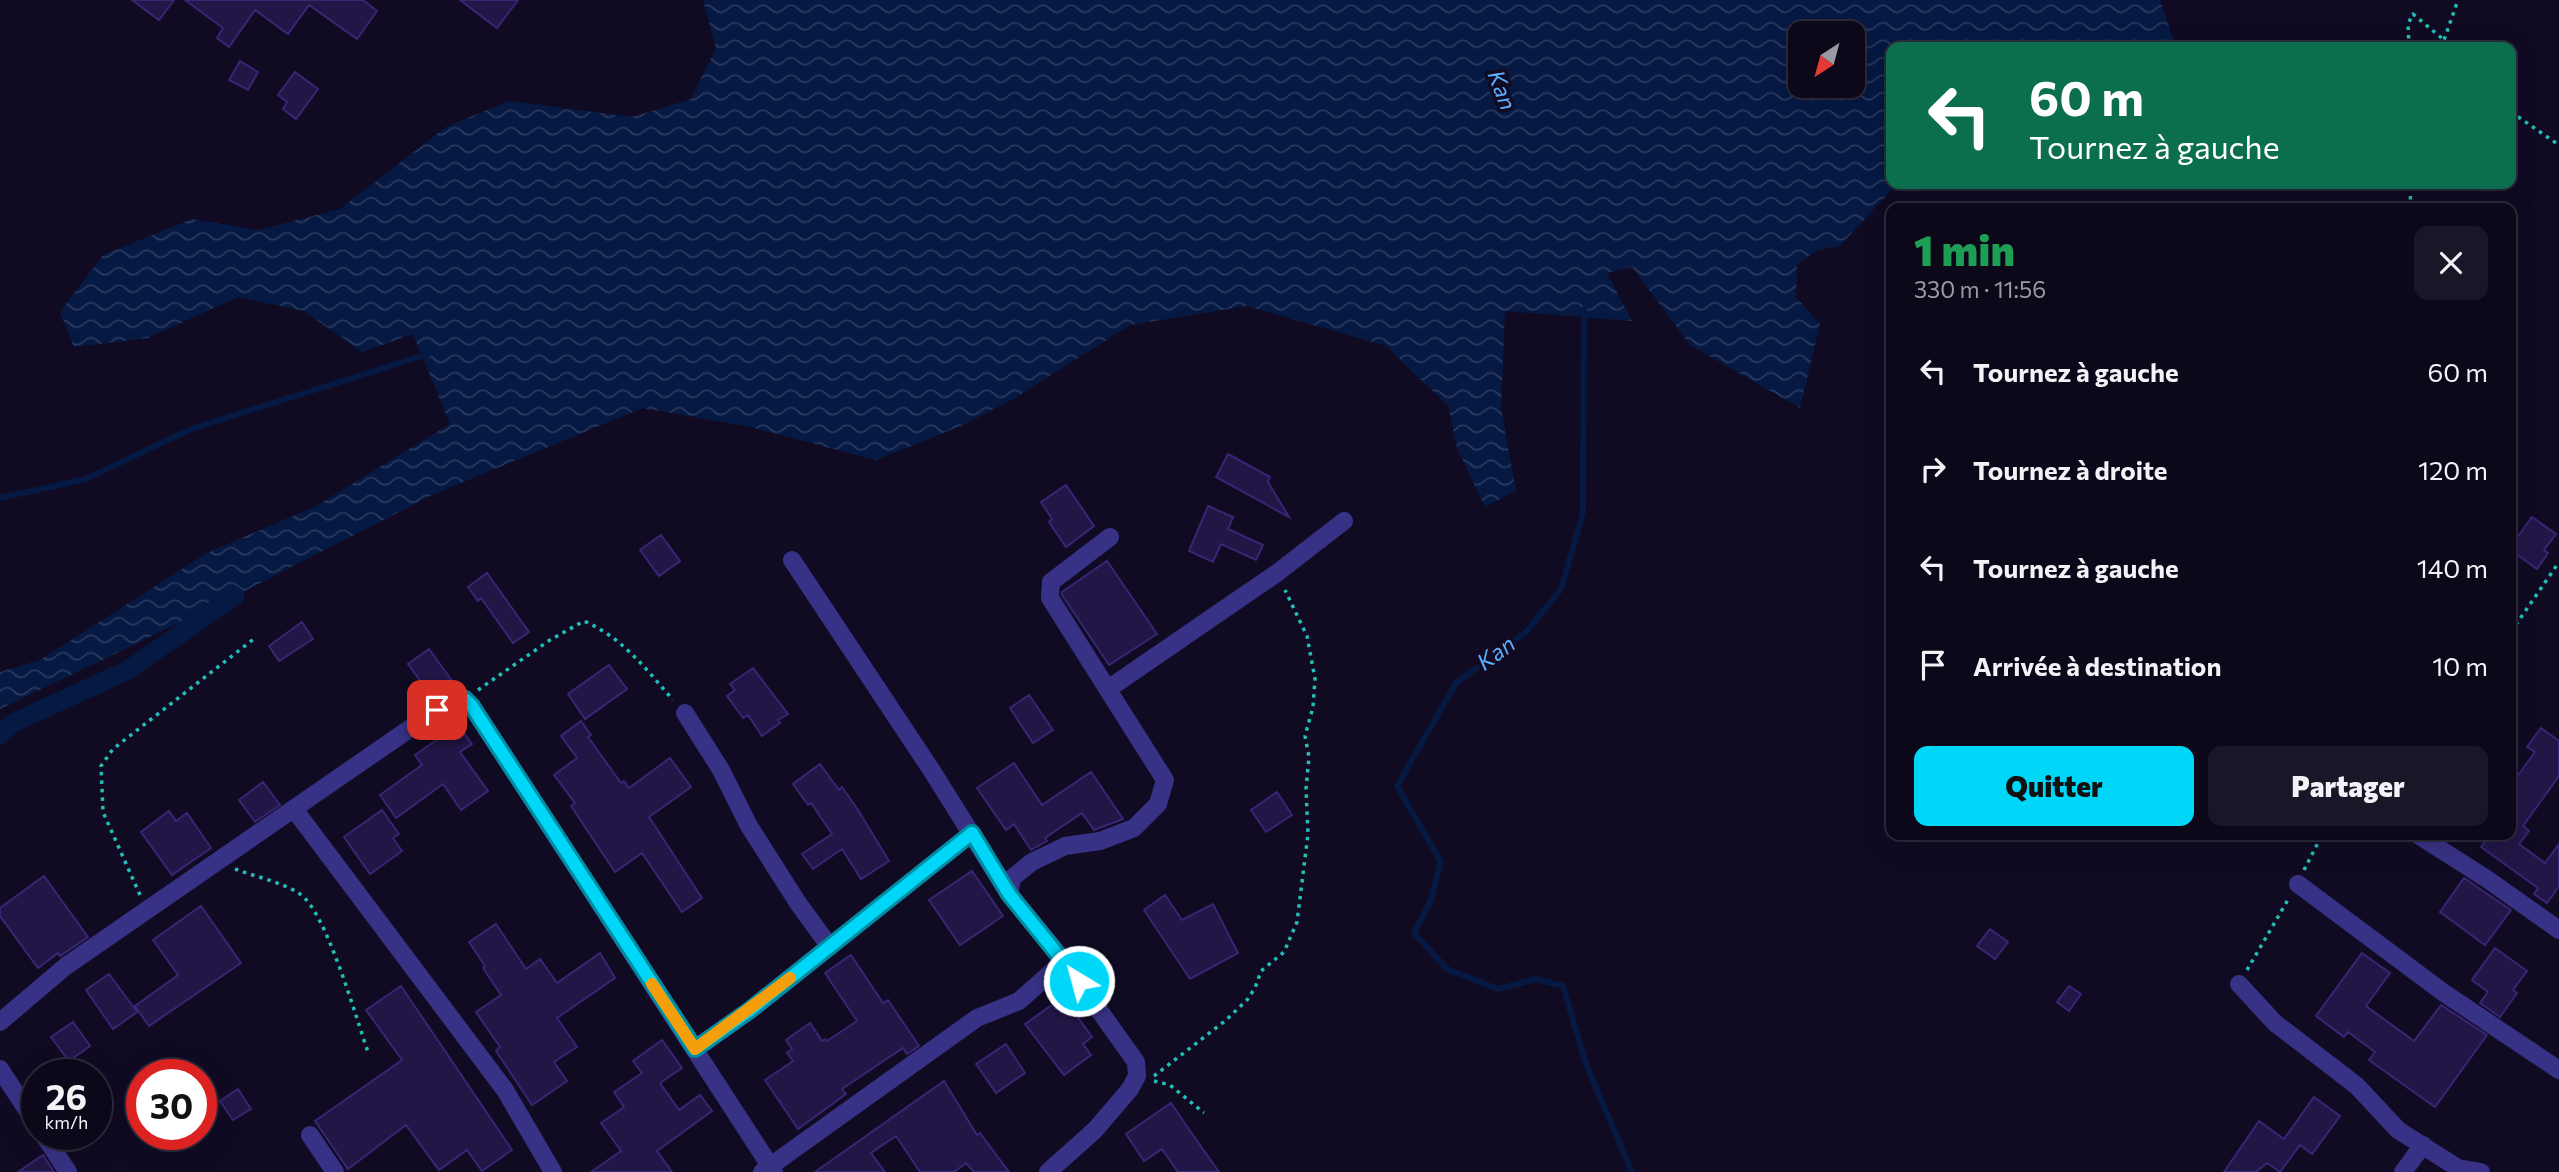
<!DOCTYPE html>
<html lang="fr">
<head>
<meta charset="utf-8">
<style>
	:root { --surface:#0c081a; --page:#1a1627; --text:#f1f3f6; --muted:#9a9aa2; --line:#2c2939; --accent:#00d7f8 }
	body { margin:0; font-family:Commissioner,sans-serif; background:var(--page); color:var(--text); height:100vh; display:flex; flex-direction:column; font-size:26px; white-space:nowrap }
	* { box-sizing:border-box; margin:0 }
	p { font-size:23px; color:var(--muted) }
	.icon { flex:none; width:38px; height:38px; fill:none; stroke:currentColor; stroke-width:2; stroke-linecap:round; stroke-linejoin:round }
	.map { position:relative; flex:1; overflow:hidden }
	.panel { position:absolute; left:1886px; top:203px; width:630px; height:637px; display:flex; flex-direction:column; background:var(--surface); border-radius:14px; box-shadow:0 7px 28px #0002,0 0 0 2px var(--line) }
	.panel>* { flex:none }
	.top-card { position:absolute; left:1886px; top:42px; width:630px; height:147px; border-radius:14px; box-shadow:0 7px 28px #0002,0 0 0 2px var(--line); background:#0b6e4f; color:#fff; overflow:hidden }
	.needle { width:46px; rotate:216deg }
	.buttons { position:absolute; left:1788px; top:21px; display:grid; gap:14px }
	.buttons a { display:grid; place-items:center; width:77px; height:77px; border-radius:14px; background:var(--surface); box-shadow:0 7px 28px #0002,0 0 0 2px var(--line); font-size:35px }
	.speed { position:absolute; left:21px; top:1059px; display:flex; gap:14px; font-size:35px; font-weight:700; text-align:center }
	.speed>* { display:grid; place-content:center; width:91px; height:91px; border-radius:50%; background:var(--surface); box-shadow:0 7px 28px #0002,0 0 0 2px var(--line); line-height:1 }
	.speed small { font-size:18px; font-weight:400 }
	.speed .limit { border:10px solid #d22; background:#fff; color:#111 }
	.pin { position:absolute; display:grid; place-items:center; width:60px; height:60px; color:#fff; margin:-30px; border-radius:14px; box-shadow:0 4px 10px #0006 }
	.me { position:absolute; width:77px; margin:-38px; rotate:323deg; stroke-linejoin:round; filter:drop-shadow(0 0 5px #0008) }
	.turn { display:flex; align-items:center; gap:24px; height:147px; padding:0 28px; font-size:32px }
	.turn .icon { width:91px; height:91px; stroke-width:2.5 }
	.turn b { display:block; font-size:49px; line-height:60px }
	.round { display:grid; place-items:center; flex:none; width:74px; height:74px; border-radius:14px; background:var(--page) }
	.overview { display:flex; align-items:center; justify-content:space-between; height:119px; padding:0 28px }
	h1 { font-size:42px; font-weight:800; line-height:52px; color:#1e9e55 }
	.action { display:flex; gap:14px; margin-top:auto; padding:14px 28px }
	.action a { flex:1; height:80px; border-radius:14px; background:var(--accent); color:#111; font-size:28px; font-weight:800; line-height:80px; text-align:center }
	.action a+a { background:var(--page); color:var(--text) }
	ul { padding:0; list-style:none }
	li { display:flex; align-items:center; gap:21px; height:98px; padding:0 28px }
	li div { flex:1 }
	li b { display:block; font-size:26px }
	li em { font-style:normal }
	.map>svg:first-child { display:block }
	.water { fill:url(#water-waves); fill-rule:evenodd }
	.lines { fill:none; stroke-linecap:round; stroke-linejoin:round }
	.stream { stroke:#051943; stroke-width:6 }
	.canal { stroke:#051943; stroke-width:19 }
	.building { fill:#211646; stroke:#382574; stroke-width:2 }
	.path { stroke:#22beba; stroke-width:3.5; stroke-dasharray:3.5 5; stroke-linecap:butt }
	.minor { stroke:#383286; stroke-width:18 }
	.route-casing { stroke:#008ca1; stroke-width:18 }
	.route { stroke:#00d7f8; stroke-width:12 }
	.slow { stroke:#f59e0b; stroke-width:12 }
	.labels { text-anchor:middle; stroke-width:7; stroke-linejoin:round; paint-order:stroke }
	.water-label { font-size:23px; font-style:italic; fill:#5badff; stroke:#100b23 }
</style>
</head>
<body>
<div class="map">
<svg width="2559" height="1172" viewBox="0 0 2559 1172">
	<defs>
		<pattern id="water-waves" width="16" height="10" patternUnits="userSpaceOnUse" patternTransform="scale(1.75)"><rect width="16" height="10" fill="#051943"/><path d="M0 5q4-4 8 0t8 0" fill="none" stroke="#29395f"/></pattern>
	</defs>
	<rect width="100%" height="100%" fill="#100b23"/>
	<!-- water -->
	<path class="water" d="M703 0H2160L2176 47H1892V184H1897L1840 246 1818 250 1797 264 1796 297 1820 324 1800 408 1690 345 1632 267 1607 273 1632 321 1505 311 1501 408 1516 491 1485 507 1457 448 1448 406 1386 346 1247 306 1130 325 1015 398 963 425 876 460 746 426 643 408 434 494 235 596 0 709V672L40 660 207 553 316 506 450 424 413 334 362 352 304 311 238 297 148 338 74 347 60 312 103 255 192 219 258 230 340 209 446 127 509 101 632 117 691 99 716 48ZM1801 33H1853V86H1801Z"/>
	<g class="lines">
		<!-- stream -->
		<path class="stream" d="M1584 309 1583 513 1561 589 1526 632 1456 683 1397 786 1441 862 1430 902 1414 933 1447 969 1498 989 1536 979 1563 986 1586 1064 1632 1172
			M0 498 86 479 191 429 428 354"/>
		<!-- canal -->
		<path class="canal" d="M0 735 13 723 128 670 235 596"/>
	</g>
	<!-- building -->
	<path class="building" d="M132 0H174L159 20Z
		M185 0H363L377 11 357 39 309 5 288 34 255 10 229 47 217 38 223 28Z
		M460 0H518L497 28Z
		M240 61 258 72 248 90 229 80Z
		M295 72 318 89 296 119 283 109 287 102 278 95Z
		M1228 454 1270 477 1268 482 1289 517 1216 477Z
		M1066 485 1094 526 1066 547 1049 522 1052 519 1041 502Z
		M1208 506 1233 517 1228 529 1263 545 1256 560 1221 544 1213 562 1189 551Z
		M2532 517 2556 534 2544 550 2548 553 2537 569 2511 550V546Z
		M661 535 680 561 659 576 640 550Z
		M1107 561 1157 634 1109 665 1062 595V592Z
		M487 573 529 632 513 643 481 598 478 601 468 587Z
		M302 622 313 639 279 661 269 646Z
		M429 649 453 682 432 697 408 664Z
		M609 665 627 689 585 719 568 694Z
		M753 668 788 714 778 720 780 723 762 736 748 715 743 718 727 696 735 690 730 684Z
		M1029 695 1053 730 1033 743 1010 708Z
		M581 721 591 735 588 737 621 783 624 781 629 788 670 758 691 787 649 817 702 898 682 912 642 853 615 872 571 806 575 803 554 775 577 758 561 736Z
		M458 725 472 744 460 752 488 791 461 810 443 784 396 818 380 795 422 765 415 755Z
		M2541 728 2559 741V776L2523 826 2529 831 2519 844 2545 863 2559 844V886L2547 903 2534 894 2538 888 2481 847 2490 835H2511V785L2535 752 2527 747Z
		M1014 763 1042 805 1091 772 1123 819 1094 830 1082 813 1045 838 1047 841 1031 850 1014 824 1006 830 977 788Z
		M820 764 839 790 842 787 858 810 889 861 861 879 842 849 813 869 802 854 832 834 811 803 808 805 793 784Z
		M263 782 280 805 255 822 239 800Z
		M1277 792 1292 815 1266 832 1251 810Z
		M382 810 399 834 393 838 402 851 370 874 344 837Z
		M169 811 176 821 187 813 211 848 172 875 141 832Z
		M972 871 1003 916 960 945 929 900Z
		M44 876 88 937 60 956 58 953 38 968 0 916V908Z
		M2464 878 2511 910 2485 945 2440 912Z
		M1165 895 1182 920 1213 904 1238 953 1190 979 1144 910Z
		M201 906 241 963 149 1026 135 1006 178 975 153 940Z
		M496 924 526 969 540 959 557 983 600 953 615 978 557 1018 577 1047 554 1062 567 1081 532 1105 496 1051 500 1047 476 1012 501 995 483 968 485 966 469 942Z
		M1990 929 2008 942 1995 959 1977 946Z
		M2495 948 2527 971 2513 990 2517 993 2500 1017 2480 1003 2488 992 2472 980Z
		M2362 953 2390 973 2366 1006 2414 1041 2441 1005 2487 1035 2435 1107 2369 1060 2375 1052 2348 1032 2344 1037 2316 1016Z
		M851 955 883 1003 888 1000 919 1046 907 1054 903 1048 842 1089 846 1094 798 1129 765 1080 793 1061 787 1053 792 1049 786 1040 810 1023 822 1041 825 1039 827 1041 857 1021 825 973Z
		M109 974 137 1012 113 1029 86 990Z
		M401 986 512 1150 482 1171 467 1150 439 1170 406 1125 348 1169 315 1121 402 1060 366 1010Z
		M2069 986 2081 994 2069 1011 2057 1002Z
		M1063 997 1092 1037 1083 1044 1091 1055 1064 1075 1025 1024Z
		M73 1022 90 1046 69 1061 51 1037Z
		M662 1040 682 1068 660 1083 679 1110 700 1095 712 1111 657 1151 672 1172H591L621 1151 601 1123 624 1107 614 1092 642 1073 633 1061Z
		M1006 1044 1025 1073 996 1093 976 1064Z
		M944 1081 977 1135 980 1133 1009 1172H974L966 1163 954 1172H920L896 1136 871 1153 885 1172H815Z
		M238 1089 251 1109 233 1120 220 1101Z
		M2314 1097 2340 1116 2312 1154 2300 1145 2280 1172 2267 1163 2256 1172H2224L2259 1121 2284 1139Z
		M1171 1103 1188 1128 1219 1172H1178L1162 1149 1144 1161 1126 1134Z
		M43 1155 54 1172H18Z"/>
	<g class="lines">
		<!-- path -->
		<path class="path" d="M2409 47 2408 24 2413 14 2444 40
			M2448 47 2444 40 2458 0
			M2511 112 2559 145
			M2410 208 2411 184
			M2511 632 2559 562
			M478 690 550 640 584 621C623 638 646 669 673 700
			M235 869C256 877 282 882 300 894 326 911 356 1018 368 1052
			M2304 870 2322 835
			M140 895 103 812 101 766 113 749 255 638
			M2247 970 2289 898
			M1154 1076 1225 1021 1247 1000 1255 988 1261 971 1284 952 1297 922 1308 834 1306 789 1309 757 1305 736 1313 707 1315 679 1307 636 1285 590
			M1154 1081 1170 1085 1204 1113"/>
		<!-- minor -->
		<path class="minor" d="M792 560 932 771 1009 894 1064 961 1136 1062 1137 1076 1130 1089 1095 1130 1048 1172
			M1108 689 1277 573 1344 521
			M685 713 721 770 749 826 798 903 830 947
			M294 809 505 1090 553 1172
			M2418 835 2487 879 2559 930
			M2298 884 2444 993 2559 1070
			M1009 894 1012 878 1032 862 1065 846 1100 841 1134 828 1158 804 1165 780 1050 598 1051 582 1110 537
			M2239 984 2275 1023 2357 1086 2398 1130 2458 1168 2481 1172
			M0 1022 66 966 457 696 465 699 471 705 774 1172
			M695 1049 750 1010 972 833
			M0 1069 37 1125
			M43 1134 68 1172
			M310 1135 335 1172
			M762 1172 977 1018 1019 1001 1064 961
			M2403 1172 2423 1145"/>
	</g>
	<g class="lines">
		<defs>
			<path id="route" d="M437 710 457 696 465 699 471 705 695 1049 750 1010 972 833 1009 894 1079 981"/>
		</defs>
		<!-- route casing -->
		<use href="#route" class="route-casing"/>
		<!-- route -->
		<use href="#route" class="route"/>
		<!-- slow -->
		<path class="slow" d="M652 984 695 1049 790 978"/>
	</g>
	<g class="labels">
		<!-- water labels -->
		<g class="water-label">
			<text transform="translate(1502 90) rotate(69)" y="8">Kan</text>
			<text transform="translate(1496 653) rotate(-36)" y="8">Kan</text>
		</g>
	</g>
</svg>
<div class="buttons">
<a><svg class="needle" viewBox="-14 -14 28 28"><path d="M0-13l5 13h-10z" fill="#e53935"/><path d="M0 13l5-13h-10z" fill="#9a9aa2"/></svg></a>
</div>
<div class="speed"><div>26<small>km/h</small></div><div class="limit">30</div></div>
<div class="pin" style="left:437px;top:710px;background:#d93025"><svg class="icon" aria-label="arrive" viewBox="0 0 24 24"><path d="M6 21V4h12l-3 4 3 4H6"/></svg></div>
<svg class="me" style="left:1079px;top:981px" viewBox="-20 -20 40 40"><circle r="17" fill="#00d7f8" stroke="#fff" stroke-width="3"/><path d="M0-11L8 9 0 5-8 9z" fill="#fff"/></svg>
<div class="top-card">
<div class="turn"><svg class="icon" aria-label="left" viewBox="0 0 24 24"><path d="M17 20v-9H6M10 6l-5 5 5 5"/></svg><div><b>60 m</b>Tournez à gauche</div></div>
</div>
<section class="panel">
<div class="overview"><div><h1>1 min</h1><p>330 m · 11:56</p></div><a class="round"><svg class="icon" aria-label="close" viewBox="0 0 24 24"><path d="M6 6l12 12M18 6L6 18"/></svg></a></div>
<ul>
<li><svg class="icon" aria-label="left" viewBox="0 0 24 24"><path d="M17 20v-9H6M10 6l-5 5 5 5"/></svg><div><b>Tournez à gauche</b></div><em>60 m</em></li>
<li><svg class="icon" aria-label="right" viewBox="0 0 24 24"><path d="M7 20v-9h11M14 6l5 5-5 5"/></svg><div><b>Tournez à droite</b></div><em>120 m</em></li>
<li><svg class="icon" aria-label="left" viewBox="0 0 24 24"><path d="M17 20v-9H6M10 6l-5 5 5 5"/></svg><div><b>Tournez à gauche</b></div><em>140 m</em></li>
<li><svg class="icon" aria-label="arrive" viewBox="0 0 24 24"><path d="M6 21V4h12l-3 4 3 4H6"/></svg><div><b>Arrivée à destination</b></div><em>10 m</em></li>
</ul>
<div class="action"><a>Quitter</a><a>Partager</a></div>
</section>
</div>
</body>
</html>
